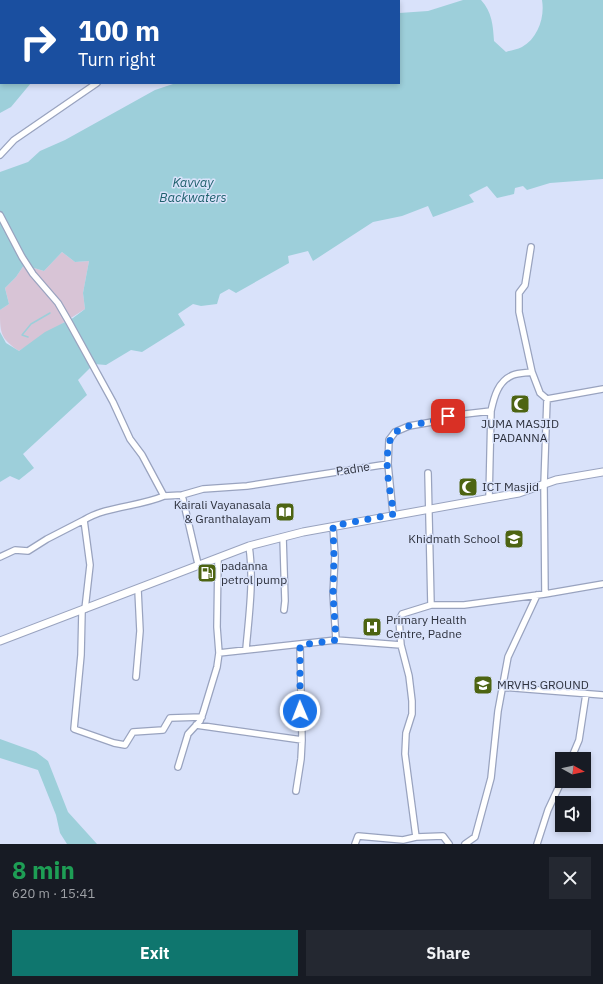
<!DOCTYPE html>
<html lang="en">
<head>
<meta charset="utf-8">
<style>
	:root { --surface:#171b24; --page:#242831; --text:#f1f3f6; --muted:#9ea1a6; --accent:#0f766e }
	body { margin:0; font-family:"IBM Plex Sans",sans-serif; background:var(--page); color:var(--text); height:100vh; display:flex; flex-direction:column; font-size:15px; white-space:nowrap }
	* { box-sizing:border-box; margin:0 }
	p { font-size:13px; color:var(--muted) }
	.icon { flex:none; width:22px; height:22px; fill:none; stroke:currentColor; stroke-width:2; stroke-linecap:round; stroke-linejoin:round }
	.map { position:relative; height:844px; overflow:hidden }
	.panel { display:flex; flex-direction:column; background:var(--surface); flex:1 }
	.panel>* { flex:none }
	.banner { position:absolute; left:0px; top:0px; width:400px; height:84px; box-shadow:0 2px 6px #0003; background:#1a4fa0; color:#fff; overflow:hidden }
	.needle { width:26px; rotate:98deg }
	.controls { position:absolute; left:555px; top:752px; display:grid; gap:8px }
	.controls a { display:grid; place-items:center; width:36px; height:36px; border-radius:0px; background:var(--surface); box-shadow:0 2px 6px #0003; font-size:20px }
	.pin { position:absolute; display:grid; place-items:center; width:34px; height:34px; color:#fff; margin:-17px; border-radius:8px; box-shadow:0 2px 6px #0006 }
	.me { position:absolute; width:44px; margin:-22px; rotate:359deg; stroke-linejoin:round; filter:drop-shadow(0 0 3px #0008) }
	.turn { display:flex; align-items:center; gap:14px; height:84px; padding:0 12px; font-size:18px }
	.turn .icon { width:52px; height:52px; stroke-width:2.5 }
	.turn b { display:block; font-size:28px; line-height:34px }
	.round { display:grid; place-items:center; flex:none; width:42px; height:42px; border-radius:0px; background:var(--page) }
	.summary { display:flex; align-items:center; justify-content:space-between; height:68px; padding:0 12px }
	h1 { font-size:24px; font-weight:700; line-height:30px; color:#1e9e55 }
	.button { display:flex; gap:8px; margin-top:auto; padding:8px 12px }
	.button a { flex:1; height:46px; border-radius:0px; background:var(--accent); color:#fff; font-size:16px; font-weight:700; line-height:46px; text-align:center }
	.button a+a { background:var(--page); color:var(--text) }
	.map>svg:first-child { display:block }
	.green { fill:#d8c4d6 }
	.water { fill:#9dcfda }
	.lines { fill:none; stroke-linecap:round; stroke-linejoin:round }
	.stream { stroke:#9dcfda; stroke-width:1.5 }
	.street-casing { stroke:#99a3bf; stroke-width:8 }
	.secondary-casing { stroke:#99a3bf; stroke-width:9 }
	.street { stroke:#fff; stroke-width:5.5 }
	.secondary { stroke:#fff; stroke-width:7 }
	.route { stroke:#1a73e8; stroke-width:7; stroke-dasharray:0 12.6 }
	.labels { text-anchor:middle; stroke-width:3; stroke-linejoin:round; paint-order:stroke }
	.poi-label { font-size:12px; fill:#2d313d; stroke:#d9e2fa; text-anchor:start }
	.street-label { font-size:12px; fill:#2d313d; stroke:#d9e2fa }
	.water-label { font-size:13px; font-style:italic; fill:#1f616d; stroke:#d9e2fa }
</style>
</head>
<body>
<div class="map">
<svg width="603" height="844" viewBox="0 0 603 844">
	<rect width="100%" height="100%" fill="#d9e2fa"/>
	<!-- green -->
	<path class="green" d="M62 252 75 262 89 261 83 293 85 309 19 351C0 338 0 333 0 310L9 304 5 288 16 277 24 265 44 271Z"/>
	<!-- water -->
	<path class="water" d="M0 0H166L1 1V83H31L11 107 0 113Z
		M463 0H481C492 12 493 25 494 41L506 52C511 50 517 50 522 47 538 38 545 17 542 0H603V179L550 183 527 190 523 186 515 188 514 194 497 198 487 186 469 195 474 202 433 217 428 206 402 216 373 222 313 261 308 251 288 256 289 263 236 293 229 289 220 294 217 304 201 306 193 304 178 314 185 325 142 352 131 350 106 365 94 364 78 380 87 395 23 454 34 468 19 480 10 476 0 482V332L6 343 19 351 45 332 73 318 85 309 83 293 89 261 75 262 62 252 44 271 24 265 16 277 5 288 9 304 0 310V172L28 162 40 151 65 140 155 90 176 83H399V13L428 11Z
		M0 739 36 752 48 761 68 812 97 844H67L60 833 56 815 38 770 0 758Z"/>
	<g class="lines">
		<!-- stream -->
		<path class="stream" d="M28 337 22 335 31 324 50 313"/>
		<defs>
			<path id="street" d="M289 1 293 0
				M0 155 14 140 97 83
				M0 215 22 257 33 274 58 303 69 322 113 402 130 439 142 455 164 496 182 495 203 489 247 486 388 464 389 440 395 432 409 426 438 421 448 416 491 411C494 397 498 381 513 375 518 373 526 373 532 372L540 393 547 399 603 389
				M531 247 525 285 519 293V312L532 372
				M388 464 393 514
				M428 473 431 605
				M182 495 198 564
				M489 498 491 411
				M333 527 335 557 333 594 336 640 401 645
				M283 537 285 601 284 610
				M0 557 15 550 28 551 47 539 84 520
				M218 558 217 627 219 653
				M545 594 544 485 547 399
				M85 609 90 565 84 520C107 506 138 507 164 496
				M82 611 81 655 74 729 114 743 125 745 133 732 163 730 170 718 202 717
				M246 649C249 615 254 580 249 546
				M136 677 140 631 138 590
				M502 687 603 695
				M196 725 302 740
				M571 759 579 740 586 694
				M178 767 188 734 200 721 203 713 217 667 219 653 336 640
				M296 791 301 759 302 740 300 645
				M355 844 358 836 403 840 416 837
				M449 844 443 836 416 837 405 754 406 733 412 714V701L409 676 401 645 399 620 402 614 431 605H464L545 594 603 584
				M465 844 475 837 491 778 498 711 508 657 537 595
				M537 844 548 810 562 780"/>
			<path id="secondary" d="M0 641 249 546 303 532 519 493 556 480 603 472"/>
		</defs>
		<!-- street casing -->
		<use href="#street" class="street-casing"/>
		<!-- secondary casing -->
		<use href="#secondary" class="secondary-casing"/>
		<!-- street -->
		<use href="#street" class="street"/>
		<!-- secondary -->
		<use href="#secondary" class="secondary"/>
	</g>
	<g class="lines">
		<!-- route -->
		<path class="route" d="M300 711V645L336 640 333 594 334 557 333 526 394 514C390 490 382 458 392 435 406 422 431 424 448 416"/>
	</g>
	<!-- icons -->
	<defs>
		<symbol id="mosque-square" viewBox="-11 -11 22 22"><rect x="-9" y="-9" width="18" height="18" rx="4" fill="#4d6412" stroke="#d9e2fa"/><path d="M3.5-4.9A6 6 0 1 0 3.5 4.9A5 5 0 1 1 3.5-4.9Z" fill="#fff"/></symbol>
		<symbol id="library-square" viewBox="-11 -11 22 22"><rect x="-9" y="-9" width="18" height="18" rx="4" fill="#4d6412" stroke="#d9e2fa"/><path d="M-6-4Q-3-5.5-.7-3.5V5Q-3 3-6 4ZM6-4Q3-5.5 .7-3.5V5Q3 3 6 4Z" fill="#fff"/></symbol>
		<symbol id="school-square" viewBox="-11 -11 22 22"><rect x="-9" y="-9" width="18" height="18" rx="4" fill="#4d6412" stroke="#d9e2fa"/><path d="M0-5L7-2L0 1L-7-2ZM-4 1L0 2.5L4 1V4Q0 6-4 4Z" fill="#fff"/></symbol>
		<symbol id="fuel-square" viewBox="-11 -11 22 22"><rect x="-9" y="-9" width="18" height="18" rx="4" fill="#4d6412" stroke="#d9e2fa"/><path d="M-5.5-6h7V0h2V4h1.3V-2.5L3-4.5l.8-.8L6-3V5H2.5V1h-1V6h-7ZM-4.2-4.7v3.2H.2V-4.7Z" fill="#fff"/></symbol>
		<symbol id="hospital-square" viewBox="-11 -11 22 22"><rect x="-9" y="-9" width="18" height="18" rx="4" fill="#4d6412" stroke="#d9e2fa"/><path d="M-5-5h3v3.5h4V-5h3V5h-3V1.5h-4V5h-3Z" fill="#fff"/></symbol>
	</defs>
	<g fill-rule="evenodd">
		<use href="#mosque-square" x="509" y="393" width="22" height="22"/>
		<use href="#mosque-square" x="457" y="476" width="22" height="22"/>
		<use href="#library-square" x="274" y="501" width="22" height="22"/>
		<use href="#school-square" x="503" y="528" width="22" height="22"/>
		<use href="#fuel-square" x="196" y="562" width="22" height="22"/>
		<use href="#hospital-square" x="361" y="616" width="22" height="22"/>
		<use href="#school-square" x="472" y="674" width="22" height="22"/>
	</g>
	<g class="labels">
		<!-- poi labels -->
		<g class="poi-label">
			<text x="520" y="428" text-anchor="middle">JUMA MASJID<tspan x="520" dy="14">PADANNA</tspan></text>
			<text x="482" y="491">ICT Masjid</text>
			<text x="271" y="509" text-anchor="end">Kairali Vayanasala<tspan x="271" dy="14">&amp; Granthalayam</tspan></text>
			<text x="500" y="543" text-anchor="end">Khidmath School</text>
			<text x="221" y="570">padanna<tspan x="221" dy="14">petrol pump</tspan></text>
			<text x="386" y="624">Primary Health<tspan x="386" dy="14">Centre, Padne</tspan></text>
			<text x="497" y="689">MRVHS GROUND</text>
		</g>
		<!-- street labels -->
		<g class="street-label">
			<text transform="translate(353 469) rotate(-9)" y="4">Padne</text>
		</g>
		<!-- water labels -->
		<g class="water-label">
			<text x="193" y="187">Kavvay<tspan x="193" dy="15">Backwaters</tspan></text>
		</g>
	</g>
</svg>
<div class="controls">
<a><svg class="needle" viewBox="-14 -14 28 28"><path d="M0-13l5 13h-10z" fill="#e53935"/><path d="M0 13l5-13h-10z" fill="#9ea1a6"/></svg></a>
<a><svg class="icon" aria-label="sound" viewBox="0 0 24 24"><path d="M4 9h4l5-4v14l-5-4H4zM17 9q2 3 0 6"/></svg></a>
</div>
<div class="pin" style="left:448px;top:416px;background:#d93025"><svg class="icon" aria-label="arrive" viewBox="0 0 24 24"><path d="M6 21V4h12l-3 4 3 4H6"/></svg></div>
<svg class="me" style="left:300px;top:711px" viewBox="-20 -20 40 40"><circle r="17" fill="#1a73e8" stroke="#fff" stroke-width="3"/><path d="M0-11L8 9 0 5-8 9z" fill="#fff"/></svg>
<div class="banner">
<div class="turn"><svg class="icon" aria-label="right" viewBox="0 0 24 24"><path d="M7 20v-9h11M14 6l5 5-5 5"/></svg><div><b>100 m</b>Turn right</div></div>
</div>
</div>
<section class="panel">
<div class="summary"><div><h1>8 min</h1><p>620 m · 15:41</p></div><a class="round"><svg class="icon" aria-label="close" viewBox="0 0 24 24"><path d="M6 6l12 12M18 6L6 18"/></svg></a></div>
<div class="button"><a>Exit</a><a>Share</a></div>
</section>
</body>
</html>
